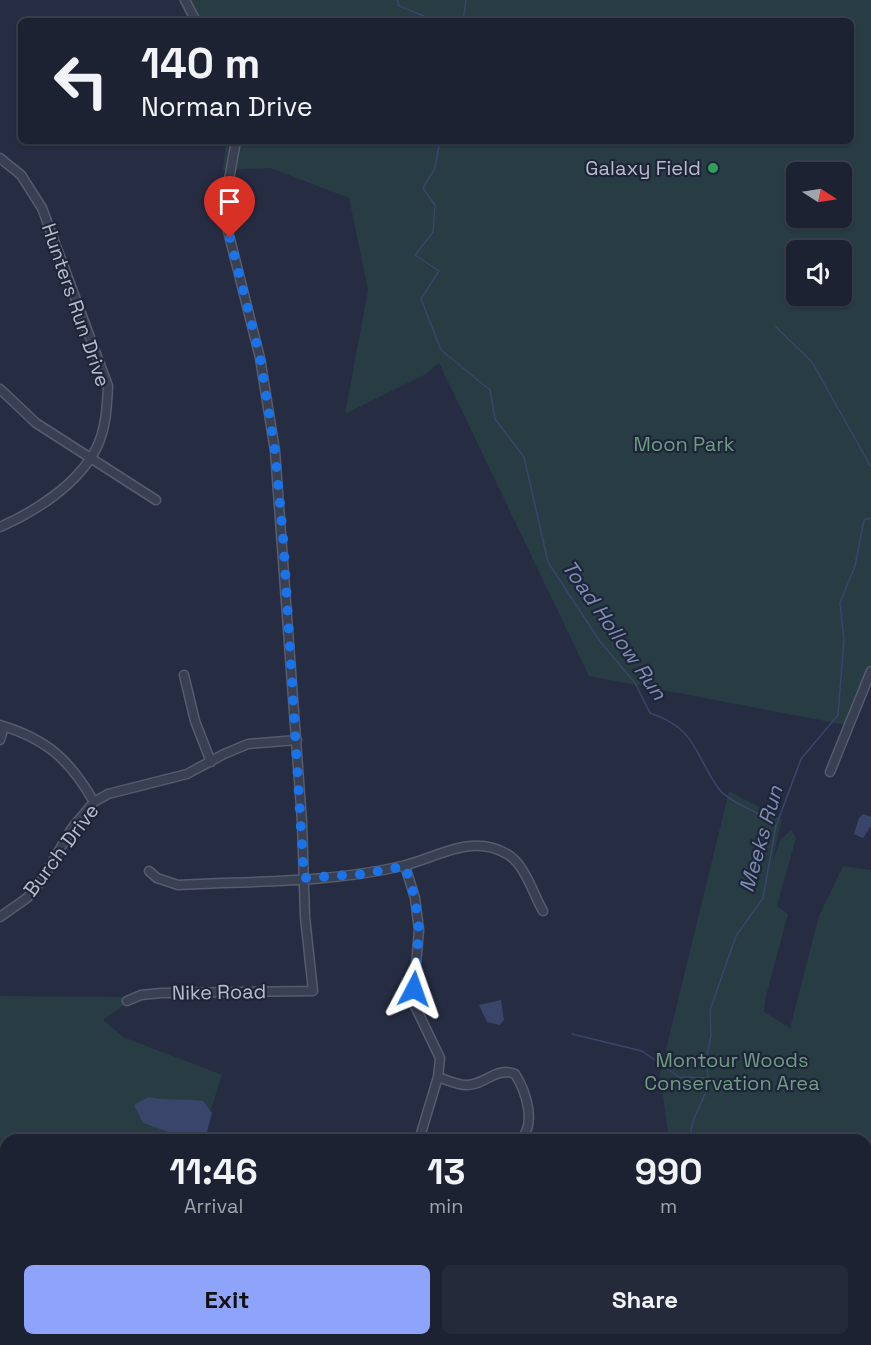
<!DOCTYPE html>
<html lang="en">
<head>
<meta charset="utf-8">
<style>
	:root { --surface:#1c2232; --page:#252a3a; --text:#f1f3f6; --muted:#a0a4ac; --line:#3a3f4d; --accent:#8ea4fb }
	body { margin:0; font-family:"Space Grotesk",sans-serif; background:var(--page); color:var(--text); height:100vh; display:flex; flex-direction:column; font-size:22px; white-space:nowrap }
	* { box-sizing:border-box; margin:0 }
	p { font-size:20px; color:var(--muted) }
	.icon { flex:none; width:33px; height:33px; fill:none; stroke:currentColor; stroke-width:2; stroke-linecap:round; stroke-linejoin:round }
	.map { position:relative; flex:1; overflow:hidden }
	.details { position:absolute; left:0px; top:1134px; width:872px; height:212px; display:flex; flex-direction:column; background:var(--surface); border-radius:18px 18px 0 0; box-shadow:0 2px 4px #0004,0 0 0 2px var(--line) }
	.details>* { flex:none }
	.hud { position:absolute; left:18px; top:18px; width:836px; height:126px; border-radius:9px; box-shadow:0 2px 4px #0004,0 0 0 2px var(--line); background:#1c2232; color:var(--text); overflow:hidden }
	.needle { width:39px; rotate:102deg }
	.controls { position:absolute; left:786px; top:162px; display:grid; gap:12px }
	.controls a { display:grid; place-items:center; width:66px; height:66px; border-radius:9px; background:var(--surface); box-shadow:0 2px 4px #0004,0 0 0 2px var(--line); font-size:30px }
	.pin { position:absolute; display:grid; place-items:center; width:51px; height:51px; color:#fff; margin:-62px -26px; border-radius:50% 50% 50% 0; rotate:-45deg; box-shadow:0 0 6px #0007 }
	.pin .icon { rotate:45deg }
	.me { position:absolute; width:66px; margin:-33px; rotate:4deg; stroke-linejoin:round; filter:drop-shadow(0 0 4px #0008) }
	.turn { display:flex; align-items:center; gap:21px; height:126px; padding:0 24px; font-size:27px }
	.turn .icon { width:78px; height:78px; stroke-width:2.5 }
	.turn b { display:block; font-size:42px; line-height:51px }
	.eta { display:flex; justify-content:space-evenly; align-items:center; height:102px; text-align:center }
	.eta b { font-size:36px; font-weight:600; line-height:42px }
	.button { display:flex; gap:12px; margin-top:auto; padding:12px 24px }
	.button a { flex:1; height:69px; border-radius:9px; background:var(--accent); color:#111; font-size:24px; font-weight:600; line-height:69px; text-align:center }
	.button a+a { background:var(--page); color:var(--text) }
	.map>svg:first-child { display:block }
	.green { fill:#283c44; fill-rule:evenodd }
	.water { fill:#39456a }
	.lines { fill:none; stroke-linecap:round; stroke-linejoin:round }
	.stream { stroke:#39456a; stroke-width:1.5 }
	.minor-casing { stroke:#565b6d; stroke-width:11 }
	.minor { stroke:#3a4053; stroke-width:8 }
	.route { stroke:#1a73e8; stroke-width:10; stroke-dasharray:0 18 }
	.leisure-dot { fill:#2e9e5b; stroke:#1f2538; stroke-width:2 }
	.labels { text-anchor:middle; stroke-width:4.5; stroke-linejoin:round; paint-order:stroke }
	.poi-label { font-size:20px; fill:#b8bccd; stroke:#1f2538; text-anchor:end }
	.street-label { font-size:20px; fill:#b8bccd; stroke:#1f2538 }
	.park-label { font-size:20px; fill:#6e9e82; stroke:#1f2538 }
	.water-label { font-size:21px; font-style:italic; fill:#7e8cb4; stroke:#1f2538 }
</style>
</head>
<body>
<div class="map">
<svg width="871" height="1345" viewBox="0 0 871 1345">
	<rect width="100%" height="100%" fill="#262d43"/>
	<!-- green -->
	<path class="green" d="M178 0H871V675L846 725 589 676 439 363 426 374 345 414 368 290 349 198 270 168 223 170 226 141H850V21H189ZM796 172H842V218H796ZM796 250H842V296H796Z
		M729 791 782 819 772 862 781 839 791 830 796 838 777 906 788 914 766 996 764 1012 790 1028 819 916 843 866 871 870V1340L857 1342 856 1345H611L614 1340H866V1140H669L660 1074Z
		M0 996 123 997 125 1004 103 1020 123 1037 222 1075 201 1140H6V1340H176L178 1345H0Z"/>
	<!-- water -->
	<path class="water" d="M863 814 871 817V826L863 838 854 834 859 818Z
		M501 1000 504 1020 500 1025 487 1022 479 1005Z
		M148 1097C168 1101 184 1098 203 1101L212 1113 205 1140H192L143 1123 134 1105Z"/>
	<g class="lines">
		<!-- stream -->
		<path class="stream" d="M397 0 399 6 424 16V21
			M463 21 466 0
			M440 141 435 168 423 188 435 205 433 232 415 255 439 271 421 299 441 350 490 390 495 419 524 457 548 562 599 640 635 683 650 713C698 729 694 755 719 789 727 800 747 807 758 814 766 819 767 824 776 826
			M776 327 812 362 871 467
			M572 1034 642 1051 679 1077 708 1078
			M689 1140 693 1121 709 1085 706 1060 711 1036 710 1010 736 936 763 898 776 826 801 759 838 715 844 640 840 603 855 566 864 520 871 518
			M866 1197 871 1201
			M169 1340V1345
			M671 1340 673 1345"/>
		<defs>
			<path id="minor" d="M185 0 196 21
				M0 158 21 175 42 208 108 386C107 407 106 429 96 449 77 485 36 511 0 527
				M0 389 36 423 156 500
				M184 675 195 721 211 762
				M0 725C47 739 70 760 94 802
				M0 740 4 727
				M830 772 871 671
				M405 866 415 898 419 930 414 989 415 1006 440 1058 438 1077 419 1140
				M149 871 157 878 178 885C252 881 330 883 402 866 437 858 471 833 507 854 525 864 533 894 543 911
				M0 917 27 898 42 880 72 828 94 802 108 794 187 774 224 754 248 744 297 740
				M127 1001 141 995 161 993 313 991 305 917 302 822 275 451 260 358 226 223V196L236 141
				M438 1077C447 1080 457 1085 466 1085 484 1086 496 1066 515 1074 526 1091 537 1125 520 1140
				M409 1340 412 1345
				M442 1345 451 1340"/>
		</defs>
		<!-- minor casing -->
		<use href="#minor" class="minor-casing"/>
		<!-- minor -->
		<use href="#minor" class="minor"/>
	</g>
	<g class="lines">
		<!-- route -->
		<path class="route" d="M230 238 260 357 275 451 283 536 304 878 364 874 405 866 415 898 419 930 414 989"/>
	</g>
	<!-- markers -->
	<circle class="leisure-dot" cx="713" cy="168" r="6"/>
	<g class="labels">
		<!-- poi labels -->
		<g class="poi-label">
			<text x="701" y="175">Galaxy Field</text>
		</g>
		<!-- street labels -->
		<g class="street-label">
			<text transform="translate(76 305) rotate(71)" y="7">Hunters Run Drive</text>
			<text transform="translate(61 850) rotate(-53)" y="7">Burch Drive</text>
			<text transform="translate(219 992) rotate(-1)" y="7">Nike Road</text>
		</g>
		<!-- park labels -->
		<g class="park-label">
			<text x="684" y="451">Moon Park</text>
			<text x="732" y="1067">Montour Woods<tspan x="732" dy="23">Conservation Area</tspan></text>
		</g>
		<!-- water labels -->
		<g class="water-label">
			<text transform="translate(614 630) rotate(55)" y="7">Toad Hollow Run</text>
			<text transform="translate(761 839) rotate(-74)" y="7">Meeks Run</text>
		</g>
	</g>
</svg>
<div class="controls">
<a><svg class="needle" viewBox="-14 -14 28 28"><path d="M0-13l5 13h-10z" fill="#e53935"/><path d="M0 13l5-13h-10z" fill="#a0a4ac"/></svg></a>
<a><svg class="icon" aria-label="sound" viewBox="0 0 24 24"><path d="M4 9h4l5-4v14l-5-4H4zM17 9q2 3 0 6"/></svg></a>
</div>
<div class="pin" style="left:230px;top:238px;background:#d93025"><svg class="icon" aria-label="arrive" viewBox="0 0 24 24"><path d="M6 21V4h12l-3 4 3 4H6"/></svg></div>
<svg class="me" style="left:414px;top:989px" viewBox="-20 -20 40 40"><path d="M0-17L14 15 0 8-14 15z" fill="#1a73e8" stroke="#fff" stroke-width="4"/></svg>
<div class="hud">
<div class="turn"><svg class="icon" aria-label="left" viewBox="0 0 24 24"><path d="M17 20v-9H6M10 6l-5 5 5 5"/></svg><div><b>140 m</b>Norman Drive</div></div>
</div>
<section class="details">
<div class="eta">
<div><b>11:46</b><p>Arrival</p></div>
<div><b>13</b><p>min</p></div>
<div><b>990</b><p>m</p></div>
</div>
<div class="button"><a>Exit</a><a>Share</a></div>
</section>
</div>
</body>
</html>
